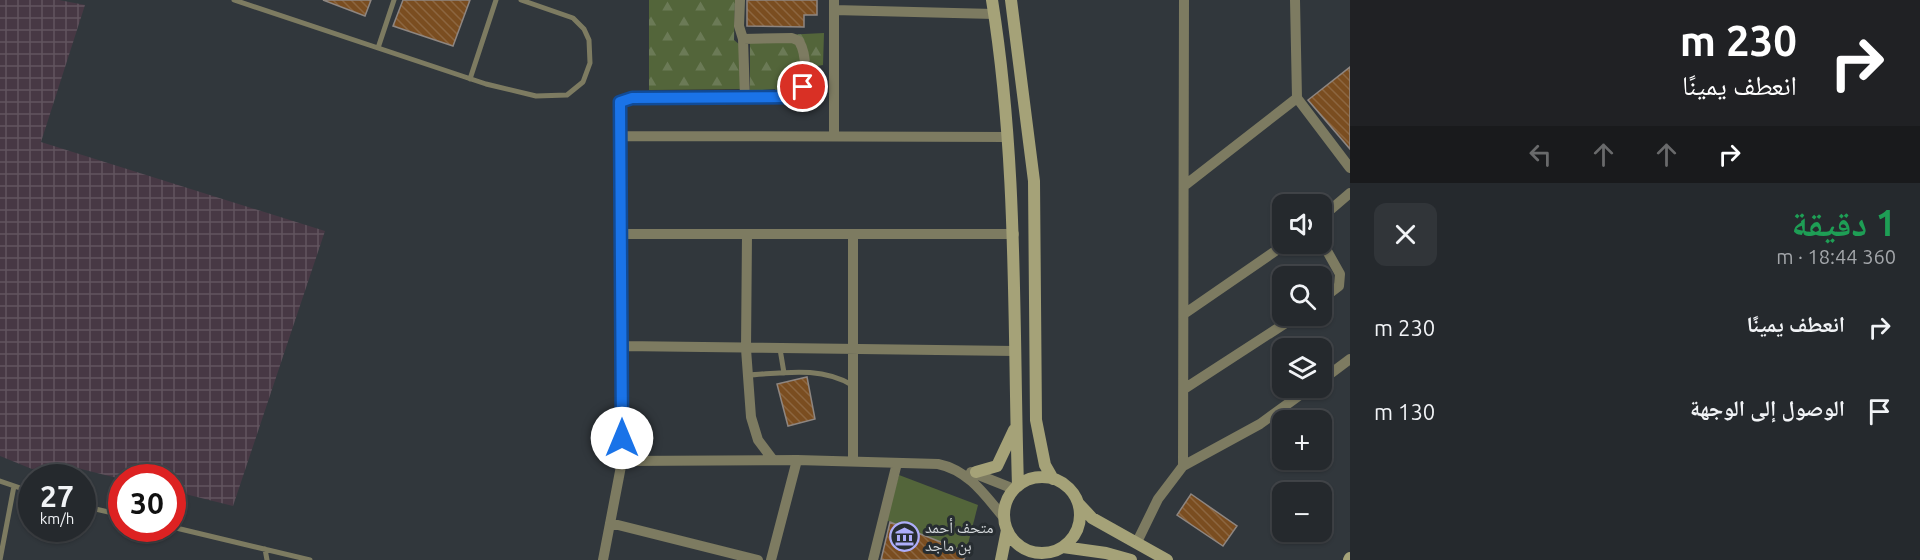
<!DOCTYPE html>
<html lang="ar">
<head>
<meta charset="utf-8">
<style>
	:root { --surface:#25292d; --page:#313539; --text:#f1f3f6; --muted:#a3a6aa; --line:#424549 }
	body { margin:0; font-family:Ubuntu,"Noto Naskh Arabic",sans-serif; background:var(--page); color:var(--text); direction:rtl; height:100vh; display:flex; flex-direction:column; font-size:22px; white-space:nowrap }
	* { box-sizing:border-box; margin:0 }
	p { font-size:20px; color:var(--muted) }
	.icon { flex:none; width:33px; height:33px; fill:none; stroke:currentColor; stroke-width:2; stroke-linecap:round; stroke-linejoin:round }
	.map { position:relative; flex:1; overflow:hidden; direction:ltr }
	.details { display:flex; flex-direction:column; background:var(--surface); width:570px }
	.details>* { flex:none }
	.top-card { background:#202124; color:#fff; overflow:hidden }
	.fabs { position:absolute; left:1272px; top:194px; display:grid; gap:12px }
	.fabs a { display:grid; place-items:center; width:60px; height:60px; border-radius:12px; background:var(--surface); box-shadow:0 2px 4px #0004,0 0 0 2px var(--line); font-size:30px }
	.speed { position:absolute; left:18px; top:464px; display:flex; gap:12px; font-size:30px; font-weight:700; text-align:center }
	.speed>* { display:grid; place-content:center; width:78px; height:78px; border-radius:50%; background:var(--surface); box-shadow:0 2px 4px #0004,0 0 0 2px var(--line); line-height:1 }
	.speed small { font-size:15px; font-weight:400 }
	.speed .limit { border:9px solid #d22; background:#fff; color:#111 }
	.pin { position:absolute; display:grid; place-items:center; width:51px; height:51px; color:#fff; margin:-26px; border:3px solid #fff; border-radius:50%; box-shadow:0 2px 6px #0007 }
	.me { position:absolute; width:66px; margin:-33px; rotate:0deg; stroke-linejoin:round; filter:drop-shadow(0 0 4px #0008) }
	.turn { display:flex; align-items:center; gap:21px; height:126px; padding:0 24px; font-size:27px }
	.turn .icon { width:78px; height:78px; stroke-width:2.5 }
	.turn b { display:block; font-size:42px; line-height:51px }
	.lanes { display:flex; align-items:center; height:57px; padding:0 24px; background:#0003; justify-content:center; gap:30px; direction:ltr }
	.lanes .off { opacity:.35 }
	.round { display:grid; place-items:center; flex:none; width:63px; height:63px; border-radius:12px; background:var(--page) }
	.head { display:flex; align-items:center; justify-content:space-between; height:102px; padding:0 24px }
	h1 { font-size:36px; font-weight:700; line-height:45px; color:#1e9e55 }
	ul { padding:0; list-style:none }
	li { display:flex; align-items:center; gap:18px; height:84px; padding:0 24px }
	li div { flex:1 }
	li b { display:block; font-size:22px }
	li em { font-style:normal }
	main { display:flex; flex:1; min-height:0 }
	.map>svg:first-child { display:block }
	.industrial { fill:url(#industrial-grid) }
	.forest { fill:url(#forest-firs) }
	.pitch { fill:#53653a }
	.building { fill:url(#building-back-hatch); stroke:#8e8681; stroke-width:1.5 }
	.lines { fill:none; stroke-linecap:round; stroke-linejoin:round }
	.lane { stroke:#7d7b61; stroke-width:5 }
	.street { stroke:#7d7b61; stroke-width:10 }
	.secondary { stroke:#a5a278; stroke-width:12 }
	.route-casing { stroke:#114b97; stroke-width:15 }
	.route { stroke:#1a73e8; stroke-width:10 }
	.labels { text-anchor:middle; stroke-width:6; stroke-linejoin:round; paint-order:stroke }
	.poi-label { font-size:16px; fill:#d3d7da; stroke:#272d31; text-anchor:start }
</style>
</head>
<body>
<main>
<section class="details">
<div class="top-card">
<div class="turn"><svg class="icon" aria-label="right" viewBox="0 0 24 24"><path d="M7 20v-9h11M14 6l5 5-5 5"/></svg><div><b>230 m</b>انعطف يمينًا</div></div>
<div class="lanes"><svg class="icon off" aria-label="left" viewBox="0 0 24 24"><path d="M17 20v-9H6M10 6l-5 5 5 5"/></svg><svg class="icon off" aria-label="ahead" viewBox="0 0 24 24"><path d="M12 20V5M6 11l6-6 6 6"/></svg><svg class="icon off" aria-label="ahead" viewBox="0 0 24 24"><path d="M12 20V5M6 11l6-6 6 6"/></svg><svg class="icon" aria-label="right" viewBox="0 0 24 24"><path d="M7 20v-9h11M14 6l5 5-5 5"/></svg></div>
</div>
<div class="head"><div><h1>1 دقيقة</h1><p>360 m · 18:44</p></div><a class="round"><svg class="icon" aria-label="close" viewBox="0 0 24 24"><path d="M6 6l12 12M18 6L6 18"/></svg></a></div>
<ul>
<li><svg class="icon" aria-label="right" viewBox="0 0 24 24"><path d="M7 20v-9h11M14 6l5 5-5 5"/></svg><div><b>انعطف يمينًا</b></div><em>230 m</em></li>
<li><svg class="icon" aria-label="arrive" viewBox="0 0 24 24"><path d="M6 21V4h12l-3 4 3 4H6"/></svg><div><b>الوصول إلى الوجهة</b></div><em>130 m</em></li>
</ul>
</section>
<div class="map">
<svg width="1350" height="560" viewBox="0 0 1350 560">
	<defs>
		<pattern id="industrial-grid" width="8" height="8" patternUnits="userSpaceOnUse" patternTransform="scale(1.5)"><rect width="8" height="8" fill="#473844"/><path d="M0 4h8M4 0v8" fill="none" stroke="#61545e"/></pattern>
		<pattern id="forest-firs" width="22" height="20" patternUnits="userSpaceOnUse" patternTransform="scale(1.5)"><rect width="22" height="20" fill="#53653a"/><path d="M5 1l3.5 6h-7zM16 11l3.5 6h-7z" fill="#6b7a56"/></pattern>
		<pattern id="building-back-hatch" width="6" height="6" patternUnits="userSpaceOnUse" patternTransform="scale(1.5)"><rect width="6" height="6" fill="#7a4d20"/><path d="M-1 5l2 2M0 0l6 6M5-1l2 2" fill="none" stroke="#8c6640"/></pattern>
	</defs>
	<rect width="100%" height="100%" fill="#31373c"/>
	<!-- industrial -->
	<path class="industrial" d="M0 0H59L85 5 41 142 325 231 233 506 173 491 172 477 121 479 69 466 32 469 0 456Z"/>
	<!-- forest -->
	<path class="forest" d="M649 0H735L734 40 740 45V89L649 90Z
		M824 33 823 65 801 69 800 83 776 94 775 89 750 91V42L784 35Z"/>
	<!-- pitch -->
	<path class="pitch" d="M899 475 978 505 966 552 886 520Z"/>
	<!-- building -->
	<path class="building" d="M323 0H371L365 16Z
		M403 0H470L453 46 393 26Z
		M747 0H817V15H804V27L747 26Z
		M1350 67V149L1308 100Z
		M807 377 815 419 788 426 777 384Z
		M1191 494 1237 526 1223 546 1177 515Z
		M890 522 966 552 964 560H881Z"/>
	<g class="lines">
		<!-- lane -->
		<path class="lane" d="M234 0 486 84 536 96 567 95 583 82 590 63 589 40 584 29 573 18 521 0
			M378 48 394 0
			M470 79 496 0
			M780 349 784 373
			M748 375C784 373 820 366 852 385
			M0 481 32 492
			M82 506 122 515
			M172 527 310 560
			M265 549 267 560
			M0 560 14 486"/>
		<!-- street -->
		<path class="street" d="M740 0 739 26 743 39 745 98
			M834 0V136
			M1295 0 1297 98 1350 168
			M834 10 994 14
			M620 136 1008 137
			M1184 186 1297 98
			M1322 217 1350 193
			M622 234H1014
			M747 234 746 349 751 417 758 440 773 460
			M1322 242 1340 274 1339 286 1322 299
			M1184 314 1287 243
			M622 346 1015 351
			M1322 380 1350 359
			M1184 389 1298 315
			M622 461 797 460 938 464C968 470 985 495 1004 518
			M853 461V234
			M1183 466 1184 0
			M971 472 1014 489
			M610 523 758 560
			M1137 542 1158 499 1183 466 1260 424 1311 387
			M603 560 622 461 620 102 632 98 793 97C809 90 807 55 799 41L792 38 743 39
			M771 560 797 460
			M873 560 897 463"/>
		<!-- secondary -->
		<path class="secondary" d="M992 0C1018 161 1013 323 1018 486
			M1011 0 1034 181 1036 420 1045 465 1053 479
			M976 472 997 466 1014 430
			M1004 515a38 38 0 1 1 76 0a38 38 0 1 1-76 0Z
			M1078 503 1092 518 1167 560
			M1063 547 1106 553 1131 560
			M1001 560 1007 530
			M1349 560 1350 558"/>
	</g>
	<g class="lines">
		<defs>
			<path id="route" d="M622 438 620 102 632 98 793 97 799 94 803 87"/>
		</defs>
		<!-- route casing -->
		<use href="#route" class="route-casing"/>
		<!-- route -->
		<use href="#route" class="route"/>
	</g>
	<!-- icons -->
	<defs>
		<symbol id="museum-ring" viewBox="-11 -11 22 22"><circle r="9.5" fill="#272d31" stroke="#aeaefa" stroke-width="1.5"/><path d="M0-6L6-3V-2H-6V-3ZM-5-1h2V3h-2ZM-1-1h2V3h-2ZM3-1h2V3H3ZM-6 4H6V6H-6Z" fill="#aeaefa"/></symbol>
	</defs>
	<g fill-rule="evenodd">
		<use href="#museum-ring" x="888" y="520" width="33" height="33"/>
	</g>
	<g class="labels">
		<!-- poi labels -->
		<g class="poi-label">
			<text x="925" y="533">متحف أحمد<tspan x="925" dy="18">بن ماجد</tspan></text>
		</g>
	</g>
</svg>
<div class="fabs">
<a><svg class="icon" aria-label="sound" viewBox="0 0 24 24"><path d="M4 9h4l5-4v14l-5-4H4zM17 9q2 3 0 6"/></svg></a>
<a><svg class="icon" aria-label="search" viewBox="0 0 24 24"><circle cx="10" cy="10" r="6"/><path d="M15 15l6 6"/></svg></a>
<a><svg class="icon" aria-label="layers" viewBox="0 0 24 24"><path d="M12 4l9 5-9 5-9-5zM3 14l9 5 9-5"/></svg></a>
<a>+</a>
<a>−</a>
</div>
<div class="speed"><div>27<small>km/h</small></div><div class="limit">30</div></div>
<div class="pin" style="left:803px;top:87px;background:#d93025"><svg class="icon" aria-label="arrive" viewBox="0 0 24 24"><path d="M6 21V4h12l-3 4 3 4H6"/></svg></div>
<svg class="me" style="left:622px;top:438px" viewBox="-20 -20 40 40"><circle r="19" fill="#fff"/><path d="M0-13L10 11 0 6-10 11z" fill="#1a73e8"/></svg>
</div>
</main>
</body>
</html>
